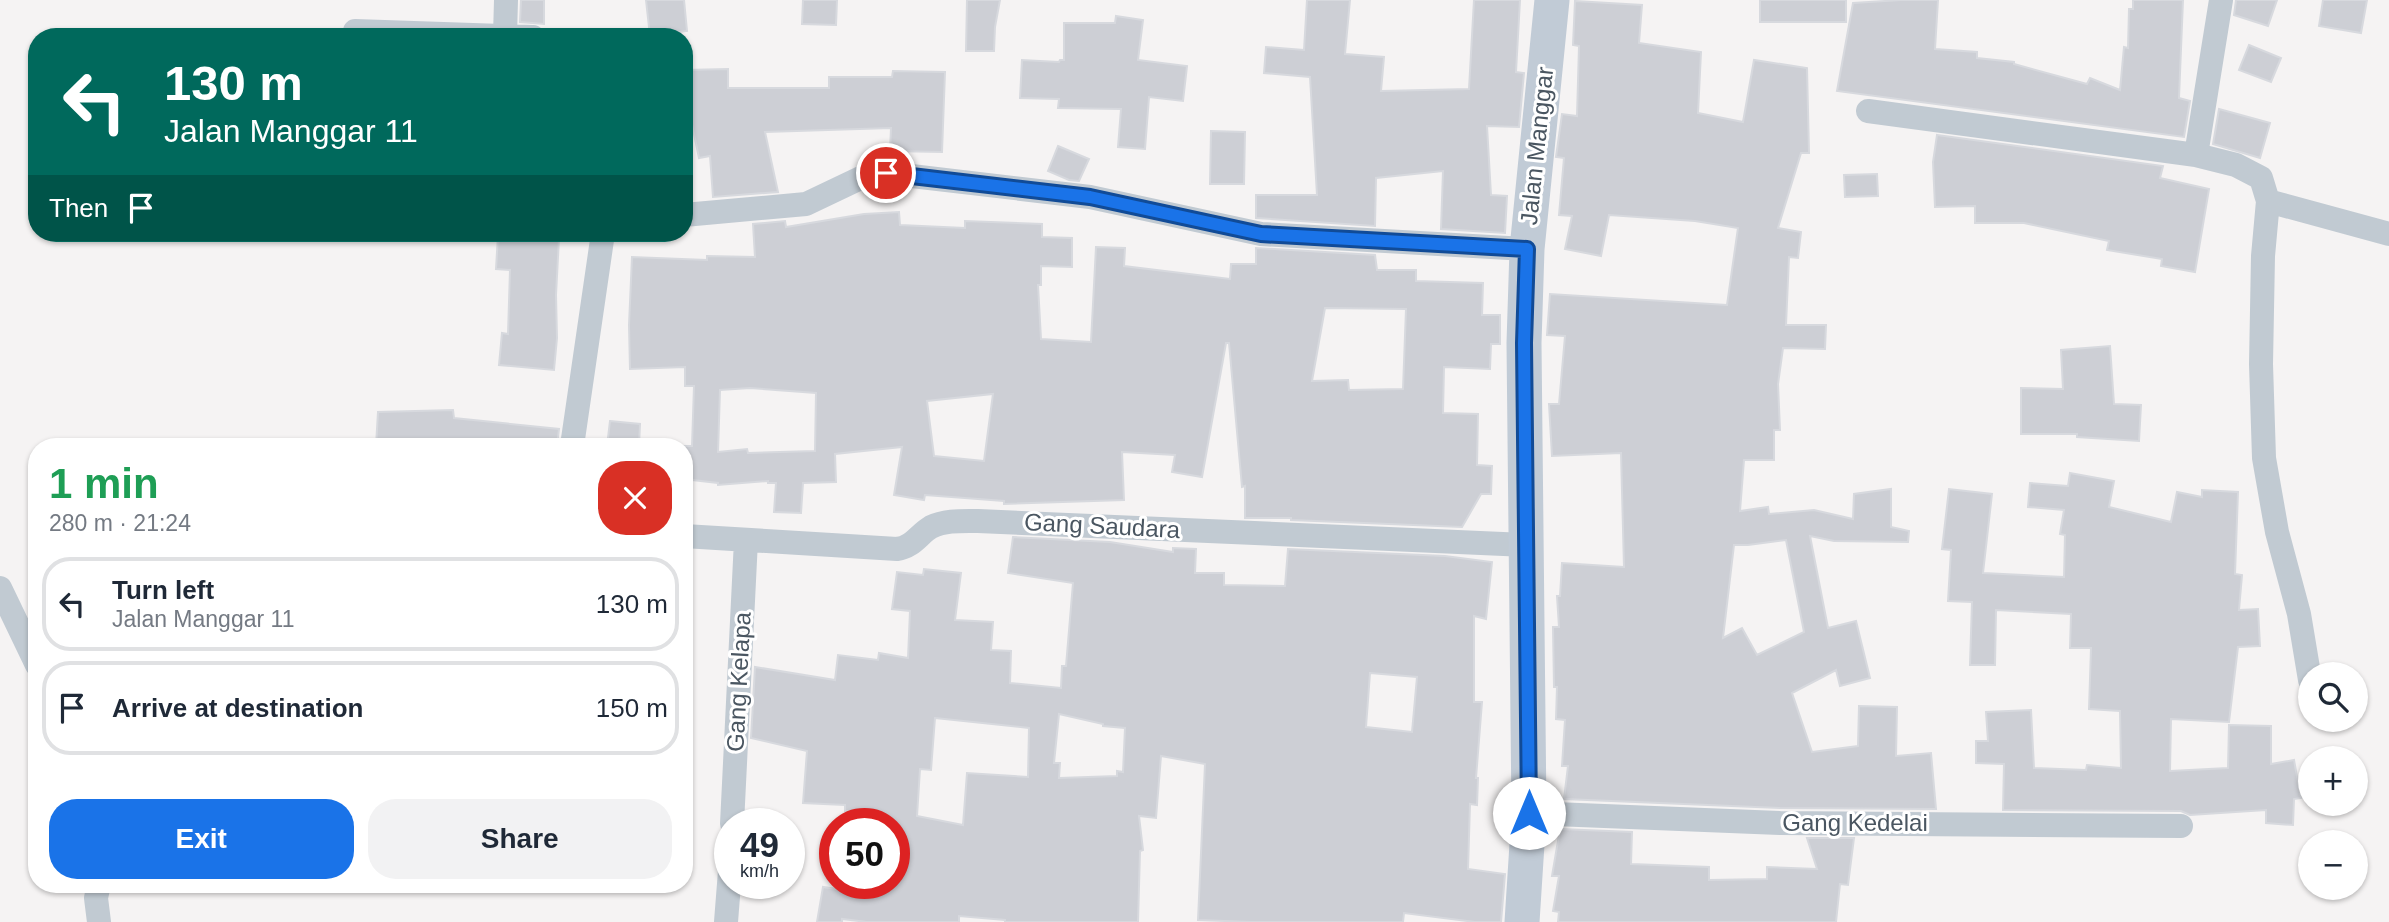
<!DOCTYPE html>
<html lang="en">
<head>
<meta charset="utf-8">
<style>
	:root { --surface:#fff; --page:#f2f2f3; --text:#1f2937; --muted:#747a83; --line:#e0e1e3; --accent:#1a73e8 }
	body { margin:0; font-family:Helvetica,sans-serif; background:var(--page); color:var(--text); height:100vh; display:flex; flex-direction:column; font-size:26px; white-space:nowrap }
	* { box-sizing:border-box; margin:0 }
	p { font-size:23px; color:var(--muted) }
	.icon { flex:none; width:38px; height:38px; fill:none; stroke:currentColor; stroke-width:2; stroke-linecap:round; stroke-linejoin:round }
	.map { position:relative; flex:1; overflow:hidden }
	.drawer { position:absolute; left:28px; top:438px; width:665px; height:455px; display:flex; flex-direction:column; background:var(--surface); border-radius:28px; box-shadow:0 2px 5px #0004 }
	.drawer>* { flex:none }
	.hud { position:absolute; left:28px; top:28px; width:665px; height:214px; border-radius:28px; box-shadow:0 2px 5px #0004; background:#00695c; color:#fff; overflow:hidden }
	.controls { position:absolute; left:2298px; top:662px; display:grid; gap:14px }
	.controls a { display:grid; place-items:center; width:70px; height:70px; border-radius:50%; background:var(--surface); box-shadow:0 2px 5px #0004; font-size:35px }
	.speed { position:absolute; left:714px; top:808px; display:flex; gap:14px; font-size:35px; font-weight:700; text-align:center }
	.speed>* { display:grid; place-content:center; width:91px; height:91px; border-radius:50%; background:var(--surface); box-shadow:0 2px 5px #0004; line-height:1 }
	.speed small { font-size:18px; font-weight:400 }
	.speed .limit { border:10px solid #d22; background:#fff; color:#111 }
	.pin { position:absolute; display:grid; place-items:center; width:60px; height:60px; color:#fff; margin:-30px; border:4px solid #fff; border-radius:50%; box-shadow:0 2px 7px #0007 }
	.me { position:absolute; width:77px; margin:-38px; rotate:0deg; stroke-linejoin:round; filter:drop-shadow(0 0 5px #0008) }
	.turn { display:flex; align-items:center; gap:24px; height:147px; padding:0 21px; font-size:32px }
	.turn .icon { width:91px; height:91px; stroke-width:2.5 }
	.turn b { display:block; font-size:49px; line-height:60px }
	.then { display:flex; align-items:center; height:66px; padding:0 21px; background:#0003; gap:14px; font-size:26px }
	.round { display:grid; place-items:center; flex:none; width:74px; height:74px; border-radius:28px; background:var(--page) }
	.summary { display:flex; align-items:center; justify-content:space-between; height:119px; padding:0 21px }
	h1 { font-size:42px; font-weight:700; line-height:52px; color:#1e9e55 }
	.action { display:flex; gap:14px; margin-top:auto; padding:14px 21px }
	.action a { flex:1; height:80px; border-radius:28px; background:var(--accent); color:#fff; font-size:28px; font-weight:700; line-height:80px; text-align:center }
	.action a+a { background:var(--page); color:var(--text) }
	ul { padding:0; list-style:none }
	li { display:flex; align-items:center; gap:21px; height:94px; margin:0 14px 10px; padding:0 7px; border:4px solid var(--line); border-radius:28px }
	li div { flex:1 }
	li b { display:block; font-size:26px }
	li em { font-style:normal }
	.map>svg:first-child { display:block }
	.building { fill:#cdcfd5; stroke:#d7d9de; stroke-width:2; fill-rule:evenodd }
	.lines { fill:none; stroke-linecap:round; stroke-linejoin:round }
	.street { stroke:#c1cad2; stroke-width:24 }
	.secondary { stroke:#c1cbd6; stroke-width:35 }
	.route-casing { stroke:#114b97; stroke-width:18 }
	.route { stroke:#1a73e8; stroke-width:12 }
	.labels { text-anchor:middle; stroke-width:6; stroke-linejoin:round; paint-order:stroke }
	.street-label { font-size:24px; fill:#4a5661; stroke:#fff }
</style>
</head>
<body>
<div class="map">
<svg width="2389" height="922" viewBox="0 0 2389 922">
	<rect width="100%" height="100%" fill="#f5f3f3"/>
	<!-- building -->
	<path class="building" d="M521 0H544V24L520 22Z
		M646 0H684L687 31 650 36Z
		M803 0H837L836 25 802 24Z
		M967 0H1000L995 27 994 51H966Z
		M1307 0H1350L1345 54 1384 57 1381 91 1469 89 1474 0H1520L1516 72 1524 73 1519 127 1487 126 1491 195 1507 196 1505 233 1441 229 1443 171 1376 178 1375 226 1256 218V195H1317L1310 77 1264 73 1266 47 1304 50Z
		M1760 0H1846V22H1760Z
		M1901 0H1938L1935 49 1977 52V58L2014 62V64L2087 84 2090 78 2120 90 2124 47 2128 48 2129 9H2133V0H2183L2179 98 2190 101 2184 137 1837 91 1853 3Z
		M2236 0H2277L2268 26 2234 15Z
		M2323 0H2367L2361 33 2319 26Z
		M1575 1 1642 5 1639 43 1701 52 1698 113 1743 122 1754 60 1807 68 1809 153H1801L1778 228 1801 232 1798 258 1789 257 1786 325H1826L1825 349 1783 348 1778 384 1780 430H1774V460H1744L1740 511 1768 507 1769 514 1814 510 1853 519 1854 494 1891 489V527L1909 531 1908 542 1834 541 1810 536 1828 628 1856 621 1870 678 1840 686 1836 670 1792 693 1812 752 1858 746 1859 706 1897 707 1896 756 1931 753 1936 809 1780 808 1564 799 1568 766H1562L1565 720 1556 719 1557 687H1554L1553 627H1559L1557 596H1560L1562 563 1624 567 1621 453 1552 456 1549 404H1559L1565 336 1547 335 1550 294 1727 305 1738 228 1695 221 1609 215 1601 256 1565 249 1572 216 1559 215 1564 158 1556 157 1562 114 1577 116 1579 46 1573 45ZM1786 540 1804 632 1757 655 1742 628 1723 638 1734 545H1748Z
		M1116 16 1143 20 1138 60 1187 66 1183 101 1149 97 1145 149 1118 147 1121 109 1058 108 1059 99 1020 98 1022 60 1059 62 1060 60H1064V23H1115Z
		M2249 45 2281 58 2271 82 2239 70Z
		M728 69V88H829V77H892L893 71 945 72 942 152 890 151 891 128 765 132 778 192 713 197 710 156 699 158 690 115H684V70Z
		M2219 109 2270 123 2260 158 2213 144Z
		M1211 131 1245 132 1244 184H1210Z
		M1937 135 2163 166 2160 178 2209 189 2195 272 2161 266 2162 259 2107 250 2109 241 2024 223H1975V206L1935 207 1933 162Z
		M1058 146 1089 159 1079 181 1069 180 1048 171Z
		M1877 174 1878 196 1845 197 1844 175Z
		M899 212 900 225 965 228V221L1042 224V237L1072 238V267L1041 266V285H1038L1041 339 1091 342 1096 247 1125 248 1124 266 1230 279 1231 264H1256V248L1375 255 1377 270H1416V281L1483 283 1482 315H1500V344H1491L1490 369 1444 367 1443 413 1478 414 1477 465 1492 466 1491 494H1481L1462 527 1291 520V518H1245V486L1242 487 1229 343H1226L1202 477 1172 472 1175 455 1122 452 1124 500 1004 504V501L925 495 924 500 894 495 902 447 835 454 836 482 803 483 801 513 774 512 776 483H768V481L718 485V483L684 479V446H692L694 386H685V367L630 369 629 325 632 257 707 260V256L755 257 753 224 785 221 786 227 864 214ZM1325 308 1406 309 1403 389 1349 390 1348 380 1312 381ZM750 388 816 393 815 451 748 453 747 449 718 452 720 390ZM993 394 984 461 934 456 927 401Z
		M498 235 559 238 556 295 557 338 554 370 499 365 502 333 508 334 510 270 496 269Z
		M2110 346 2114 404 2141 405 2139 441 2077 437V434H2021V388L2063 389 2061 350Z
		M453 410 454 418 559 429 557 446H485L455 443V446H376L378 412Z
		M610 421 640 424 639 446H607Z
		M2070 473 2114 481 2109 507 2171 522 2177 492 2202 497V490L2238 492 2235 574 2242 575 2239 610 2258 609 2260 646 2238 647 2229 722 2171 719 2170 771 2228 768 2229 725 2271 726V764L2294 760 2301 798 2294 799 2293 825 2266 823V810L2190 815 2181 811 2003 810 2004 764 1976 763V741H1988L1986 712 2031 710 2034 768 2086 770 2087 765 2121 768 2120 711 2089 709 2091 648H2070L2071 614 1996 610 1995 665H1970L1972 602 1948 601 1951 550 1942 549 1949 489 1992 494 1983 573 2064 577 2065 535 2060 534 2064 510 2028 507 2030 483 2068 486Z
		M1013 537 1110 542 1173 552V548L1196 549 1195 573H1224V585L1285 586 1288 549 1445 556 1492 562 1486 619 1474 616V702H1482L1476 778H1478L1477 805 1470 804 1468 869 1505 874 1501 922H1475L1404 913 1403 922H1252L1198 920 1205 764 1161 756 1156 818 1139 816 1143 850 1140 851 1138 922H1005V920L959 916V922H867L842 919V922H817L823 887 877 895 878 884H894V824H849L850 811H845V805L803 803 807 751 751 738 755 667 835 680 838 655 878 660 879 653 908 658 910 611 892 609 897 572 923 575 924 569 961 573 955 620 993 622 991 650 1011 651 1010 683 1061 688 1062 666H1066L1073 583 1008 573ZM1370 673 1417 677 1412 732 1366 727ZM1059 714 1103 724V726L1125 728 1123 772 1117 771V776L1059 778 1060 763H1054ZM935 718 1029 728 1028 777 967 773 963 825 917 816 920 769 931 770Z
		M1560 829 1632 832 1631 864 1709 867V880L1767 879V867L1817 869 1807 838H1854L1848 885 1840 884 1836 922H1558L1559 912 1553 911 1559 876H1552Z"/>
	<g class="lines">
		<!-- street -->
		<path class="street" d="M355 31 533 37
			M505 36 506 0
			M1868 111 2196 155 2236 165 2261 178 2268 201 2389 234
			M2196 155 2221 0
			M2268 201 2263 256 2261 364 2264 458 2277 532 2299 614 2310 680
			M684 215 806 204 869 174 886 173 1090 197 1261 234 1527 249
			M572 446 603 233
			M684 536 897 549C913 547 919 534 931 527 945 520 962 521 978 521L1528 545
			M0 588 37 665
			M1529 813 1780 823 2181 826
			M732 824 746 540
			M99 922 96 898 99 884
			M726 922 730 871"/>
		<!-- secondary -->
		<path class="secondary" d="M1522 922 1529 813 1524 343 1527 249 1552 0"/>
	</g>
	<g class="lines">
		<defs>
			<path id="route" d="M886 173 1090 197 1261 234 1527 249 1524 343 1529 813"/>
		</defs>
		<!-- route casing -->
		<use href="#route" class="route-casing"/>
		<!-- route -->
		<use href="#route" class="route"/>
	</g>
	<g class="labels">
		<!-- street labels -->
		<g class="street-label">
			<text transform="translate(1537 146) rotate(-84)" y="8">Jalan Manggar</text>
			<text transform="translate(1102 526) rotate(3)" y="8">Gang Saudara</text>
			<text transform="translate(739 682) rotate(-87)" y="8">Gang Kelapa</text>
			<text x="1855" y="831">Gang Kedelai</text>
		</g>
	</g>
</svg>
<div class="controls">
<a><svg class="icon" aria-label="search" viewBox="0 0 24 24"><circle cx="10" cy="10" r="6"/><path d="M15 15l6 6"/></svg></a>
<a>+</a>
<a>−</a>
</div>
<div class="speed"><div>49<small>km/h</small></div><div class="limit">50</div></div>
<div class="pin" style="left:886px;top:173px;background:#d93025"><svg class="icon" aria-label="arrive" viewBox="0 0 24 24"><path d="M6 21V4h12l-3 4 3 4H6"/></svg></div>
<svg class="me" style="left:1529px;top:813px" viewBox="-20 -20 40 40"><circle r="19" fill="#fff"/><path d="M0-13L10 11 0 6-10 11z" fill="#1a73e8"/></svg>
<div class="hud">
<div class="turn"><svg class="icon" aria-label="left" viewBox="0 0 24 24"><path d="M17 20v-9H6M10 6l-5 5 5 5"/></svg><div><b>130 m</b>Jalan Manggar 11</div></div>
<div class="then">Then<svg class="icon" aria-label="arrive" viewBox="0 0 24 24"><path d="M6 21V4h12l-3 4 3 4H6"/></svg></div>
</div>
<section class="drawer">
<div class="summary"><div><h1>1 min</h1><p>280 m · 21:24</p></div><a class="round" style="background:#d93025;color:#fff"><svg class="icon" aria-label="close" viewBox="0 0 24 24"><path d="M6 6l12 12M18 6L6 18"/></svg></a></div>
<ul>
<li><svg class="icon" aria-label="left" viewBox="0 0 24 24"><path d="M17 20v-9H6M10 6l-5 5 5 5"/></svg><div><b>Turn left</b><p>Jalan Manggar 11</p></div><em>130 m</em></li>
<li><svg class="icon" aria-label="arrive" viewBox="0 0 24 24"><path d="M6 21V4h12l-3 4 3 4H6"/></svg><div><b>Arrive at destination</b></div><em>150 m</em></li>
</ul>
<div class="action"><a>Exit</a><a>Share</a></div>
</section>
</div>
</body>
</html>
